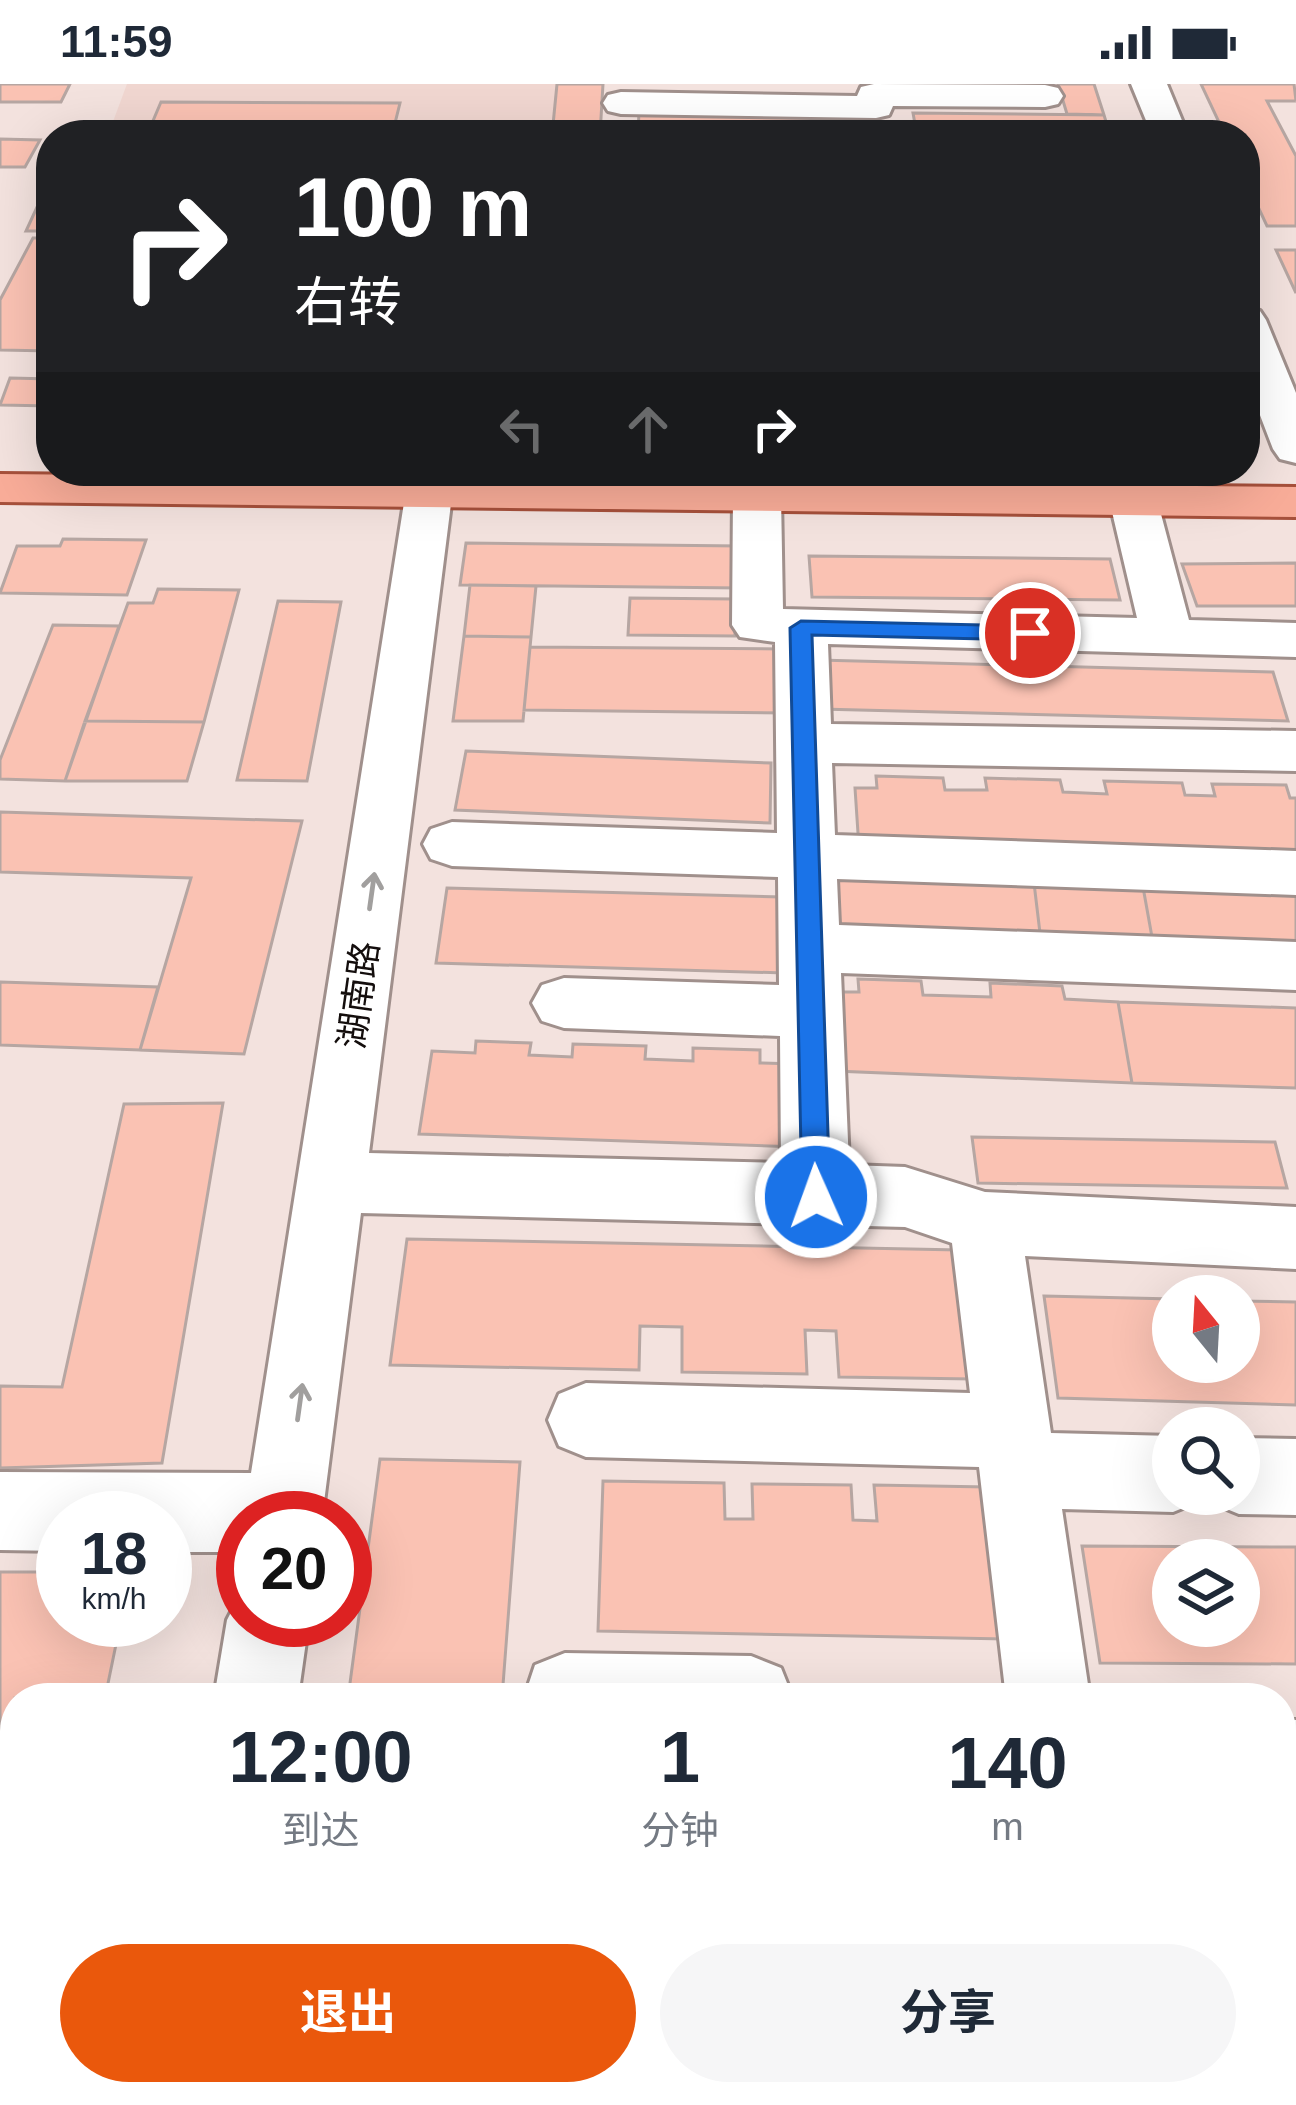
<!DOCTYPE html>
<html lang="zh">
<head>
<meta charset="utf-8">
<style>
	:root { --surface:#fff; --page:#f6f6f7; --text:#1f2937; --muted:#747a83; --accent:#ea580c }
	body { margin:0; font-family:Arial,"Noto Sans SC",sans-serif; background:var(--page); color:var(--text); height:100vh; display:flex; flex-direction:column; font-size:45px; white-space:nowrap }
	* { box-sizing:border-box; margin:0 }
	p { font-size:39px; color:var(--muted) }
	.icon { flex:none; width:66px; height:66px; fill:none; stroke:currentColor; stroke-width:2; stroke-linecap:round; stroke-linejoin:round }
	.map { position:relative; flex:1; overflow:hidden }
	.panel { position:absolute; left:0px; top:1599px; width:1296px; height:423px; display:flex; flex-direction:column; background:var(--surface); border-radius:48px 48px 0 0; box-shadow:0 12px 48px #0002 }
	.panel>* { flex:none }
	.guide { position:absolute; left:36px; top:36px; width:1224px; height:366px; border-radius:48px; box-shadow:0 12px 48px #0002; background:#202124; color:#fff; overflow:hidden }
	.needle { width:78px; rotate:342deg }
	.buttons { position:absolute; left:1152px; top:1191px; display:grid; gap:24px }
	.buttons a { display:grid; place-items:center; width:108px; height:108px; border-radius:50%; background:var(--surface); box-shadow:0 12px 48px #0002; font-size:60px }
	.speed { position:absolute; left:36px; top:1407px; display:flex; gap:24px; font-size:60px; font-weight:700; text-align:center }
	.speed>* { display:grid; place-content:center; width:156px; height:156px; border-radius:50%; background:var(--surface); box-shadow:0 12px 48px #0002; line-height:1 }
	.speed small { font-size:30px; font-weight:400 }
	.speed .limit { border:18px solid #d22; background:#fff; color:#111 }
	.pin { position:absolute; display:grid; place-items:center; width:102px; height:102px; color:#fff; margin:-51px; border:6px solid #fff; border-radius:50%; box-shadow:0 3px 12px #0007 }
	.me { position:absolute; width:132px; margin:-66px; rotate:358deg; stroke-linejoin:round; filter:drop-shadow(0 0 9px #0008) }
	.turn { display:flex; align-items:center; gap:42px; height:252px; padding:0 60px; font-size:54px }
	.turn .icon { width:156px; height:156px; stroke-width:2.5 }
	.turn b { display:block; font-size:84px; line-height:102px }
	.lanes { display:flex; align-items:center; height:114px; padding:0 60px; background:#0003; justify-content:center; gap:60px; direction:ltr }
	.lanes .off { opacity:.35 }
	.eta { display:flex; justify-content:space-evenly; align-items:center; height:204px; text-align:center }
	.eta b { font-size:72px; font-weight:700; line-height:84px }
	.button { display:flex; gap:24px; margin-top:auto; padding:24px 60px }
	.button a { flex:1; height:138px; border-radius:72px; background:var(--accent); color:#fff; font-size:48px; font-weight:700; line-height:138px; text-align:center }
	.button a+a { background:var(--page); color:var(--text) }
	.status { display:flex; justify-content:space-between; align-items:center; height:84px; padding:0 60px; background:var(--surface); direction:ltr }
	.status svg { height:33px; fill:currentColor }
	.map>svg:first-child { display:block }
	.built { fill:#f0d6d0 }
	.building { fill:#fac2b3; stroke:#b6a6a2; stroke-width:3; fill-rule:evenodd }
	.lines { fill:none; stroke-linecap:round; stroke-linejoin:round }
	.minor-casing { stroke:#a0908c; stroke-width:6 }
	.major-casing { stroke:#a6503b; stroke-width:6 }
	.minor { fill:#fff; fill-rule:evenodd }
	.major { fill:#f8ac98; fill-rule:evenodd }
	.oneway { stroke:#a19f9e }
	.route { fill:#1a73e8; stroke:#114b97; stroke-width:3 }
	.labels { text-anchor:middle; stroke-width:9; stroke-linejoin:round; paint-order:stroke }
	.street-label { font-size:36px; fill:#140e0d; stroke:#fff }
</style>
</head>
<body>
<div class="status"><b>11:59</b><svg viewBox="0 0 49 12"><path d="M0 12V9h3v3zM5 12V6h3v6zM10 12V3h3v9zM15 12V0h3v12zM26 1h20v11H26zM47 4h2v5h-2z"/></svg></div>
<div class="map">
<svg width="1296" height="2021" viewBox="0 0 1296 2021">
	<rect width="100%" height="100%" fill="#f3e2de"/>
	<!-- built -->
	<path class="built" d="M127 0H603L600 51H108Z"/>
	<!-- building -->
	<path class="building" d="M0 0H70L61 18H0Z
		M557 0H603L600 51H552Z
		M1058 0H1094L1104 31 1067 30Z
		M1201 0H1294L1296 17H1267L1296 72V142H1267L1245 95V51H1225Z
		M161 18 400 19 392 51H147Z
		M639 27H854L857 51H638Z
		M913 29 1104 31 1110 51H917Z
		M0 55 40 56 25 83H0Z
		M50 95 51 147H26Z
		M33 154H51V267L0 266V216Z
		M1276 166H1296V209Z
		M10 294 51 295V322L0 321Z
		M63 455 146 456 127 511 0 509 17 462H60Z
		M466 459 740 462 741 504 460 501Z
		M809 472 1110 475 1120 516 812 513Z
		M1296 479V522H1197L1182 480Z
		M470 501 536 502 531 553 464 552Z
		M158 505 239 506 204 638 85 637 128 519H153Z
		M630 514 735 515V552L628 551Z
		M278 517 341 518 307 697 237 696Z
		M53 541 119 542 65 697 0 695V676Z
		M464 552 531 553 523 637H453Z
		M530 563 783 565 787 629 524 626Z
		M818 576 1273 588 1288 637 820 625Z
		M85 637 204 638 187 697H65Z
		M466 667 771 679 770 739 455 726Z
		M876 692 943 694 945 706H987L985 694 1060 696 1063 708 1107 710 1104 697 1182 699 1185 711 1215 712 1212 700 1286 701 1290 714H1296V774L859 764 855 704H877Z
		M0 728 302 737 244 970 140 966 191 794 0 788Z
		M832 792 1034 799 1040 849 834 841Z
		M1034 799 1143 803 1152 853 1040 849Z
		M1143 803 1296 809V858L1152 853Z
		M447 804 782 813 784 889 436 879Z
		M858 895 921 897 923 911 991 913 990 899 1062 902 1065 915 1118 918 1132 999 835 987 831 908H859Z
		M0 898 158 903 140 966 0 961Z
		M1118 918 1296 924V1004L1132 999Z
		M476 957 531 959 529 971 572 973 573 960 646 962 645 975 693 977V964L760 966V979L796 980 798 1063 419 1050 432 967 475 969Z
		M223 1019 162 1379 0 1384V1302L62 1303 124 1020Z
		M972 1053 1275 1058 1287 1104 978 1099Z
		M407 1155 959 1166 973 1295 839 1293 836 1247 805 1246 807 1290 682 1288V1243L640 1242 639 1286 390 1281Z
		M1044 1212 1173 1215V1278H1239V1217L1296 1218V1321L1058 1314Z
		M380 1375 520 1378 502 1614H348Z
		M603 1397 724 1399 725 1435H753L752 1400 851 1401 853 1436 877 1437 874 1401 988 1403 1005 1555 598 1547Z
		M1082 1462 1296 1463V1580L1100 1579ZM1173 1476H1239V1542H1173Z
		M0 1488H63V1536H121L105 1614H15V1890H0Z
		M1281 1750 1296 1751V1884L1281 1883Z"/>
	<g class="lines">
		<defs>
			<path id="minor" d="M874 0 1045 1 1058 4 1063 12 1058 20 1045 23 893 22 889 31 876 34 621 30 608 27 603 19 608 11 621 8 857 12 861 3Z
				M1131 0H1167L1188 51H1152Z
				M1245 223 1260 227 1266 236 1296 309V379L1280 375 1273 365 1245 292Z
				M409 387 455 388 369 1069 781 1079 780 952 564 944 542 937 532 919 542 901 564 894 779 901 778 793 452 782 431 775 423 760 431 745 452 738 777 749 775 558 740 553 732 541 733 412 740 402 757 398 774 402 781 412 783 525 1137 534 1109 415 1116 405 1133 400 1150 405 1157 415 1189 536 1296 539V573L828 560 831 640 1296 647V687L832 679 835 751 1296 767V811L837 795 839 841 1296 858V906L841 889 849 1081 905 1083 985 1108 1296 1123V1185L1025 1172 1051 1349 1173 1352V1410H1203L1200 1417 1173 1428 1062 1425 1090 1614H1006L979 1383 586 1373 559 1362 548 1336 559 1310 586 1299 970 1309 952 1159 905 1143 361 1129 322 1434H243V1468H165V1434H63V1467L0 1466V1388L251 1389Z
				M920 387H966L973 414 966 424 949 428 932 424Z
				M1239 1354 1296 1355V1431L1239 1430 1212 1419 1208 1410H1239Z
				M243 1505V1536H309L298 1614H214L227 1536Z
				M565 1569 751 1572 781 1584 793 1614H524L535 1581Z
				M1281 1636H1296V1722H1281Z
				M150 2007H246L243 2021H147Z
				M1053 2007H1149L1151 2021H1055Z"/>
			<path id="major" d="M0 390 1296 403V433L0 418Z"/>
		</defs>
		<!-- minor casing -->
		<use href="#minor" class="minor-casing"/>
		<!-- major casing -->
		<use href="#major" class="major-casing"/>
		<!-- minor -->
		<use href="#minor" class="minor"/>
		<!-- major -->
		<use href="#major" class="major"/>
	</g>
	<!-- one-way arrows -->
	<defs><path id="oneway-shaft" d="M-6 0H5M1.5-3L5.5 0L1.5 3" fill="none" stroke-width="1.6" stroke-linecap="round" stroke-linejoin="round" transform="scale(3)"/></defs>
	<g class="oneway">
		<use href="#oneway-shaft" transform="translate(372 807) rotate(-82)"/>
		<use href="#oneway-shaft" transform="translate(300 1318) rotate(-82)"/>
	</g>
	<!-- route -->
	<path class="route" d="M801 537 1030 542 1040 549 1030 556 812 551 830 1113 826 1122 816 1126 806 1122 802 1113 790 544Z"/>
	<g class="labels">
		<!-- street labels -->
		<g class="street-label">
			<text transform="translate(358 911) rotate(-82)" y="13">湖南路</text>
		</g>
	</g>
</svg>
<div class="buttons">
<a><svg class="needle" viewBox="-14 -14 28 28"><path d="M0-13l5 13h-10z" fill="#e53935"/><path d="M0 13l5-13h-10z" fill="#747a83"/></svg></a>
<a><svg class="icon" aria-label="search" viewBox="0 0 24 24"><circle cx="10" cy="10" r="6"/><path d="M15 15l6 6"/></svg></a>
<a><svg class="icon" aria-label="layers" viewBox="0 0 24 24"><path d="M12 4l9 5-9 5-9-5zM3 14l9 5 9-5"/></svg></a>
</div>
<div class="speed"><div>18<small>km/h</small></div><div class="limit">20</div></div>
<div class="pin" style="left:1030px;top:549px;background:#d93025"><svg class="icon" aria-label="arrive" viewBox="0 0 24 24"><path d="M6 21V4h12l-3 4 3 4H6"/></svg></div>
<svg class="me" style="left:816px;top:1113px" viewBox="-20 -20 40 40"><circle r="17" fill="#1a73e8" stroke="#fff" stroke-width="3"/><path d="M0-11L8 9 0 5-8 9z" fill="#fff"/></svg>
<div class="guide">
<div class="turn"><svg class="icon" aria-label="right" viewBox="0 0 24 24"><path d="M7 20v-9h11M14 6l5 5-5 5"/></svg><div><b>100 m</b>右转</div></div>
<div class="lanes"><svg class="icon off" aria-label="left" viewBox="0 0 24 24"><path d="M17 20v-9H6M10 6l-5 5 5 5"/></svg><svg class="icon off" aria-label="ahead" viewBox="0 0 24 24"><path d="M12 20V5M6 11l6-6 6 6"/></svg><svg class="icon" aria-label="right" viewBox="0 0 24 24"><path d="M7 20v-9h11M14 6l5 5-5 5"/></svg></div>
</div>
<section class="panel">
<div class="eta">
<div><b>12:00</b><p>到达</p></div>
<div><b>1</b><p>分钟</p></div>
<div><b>140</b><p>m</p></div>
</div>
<div class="button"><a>退出</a><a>分享</a></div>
</section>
</div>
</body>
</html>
